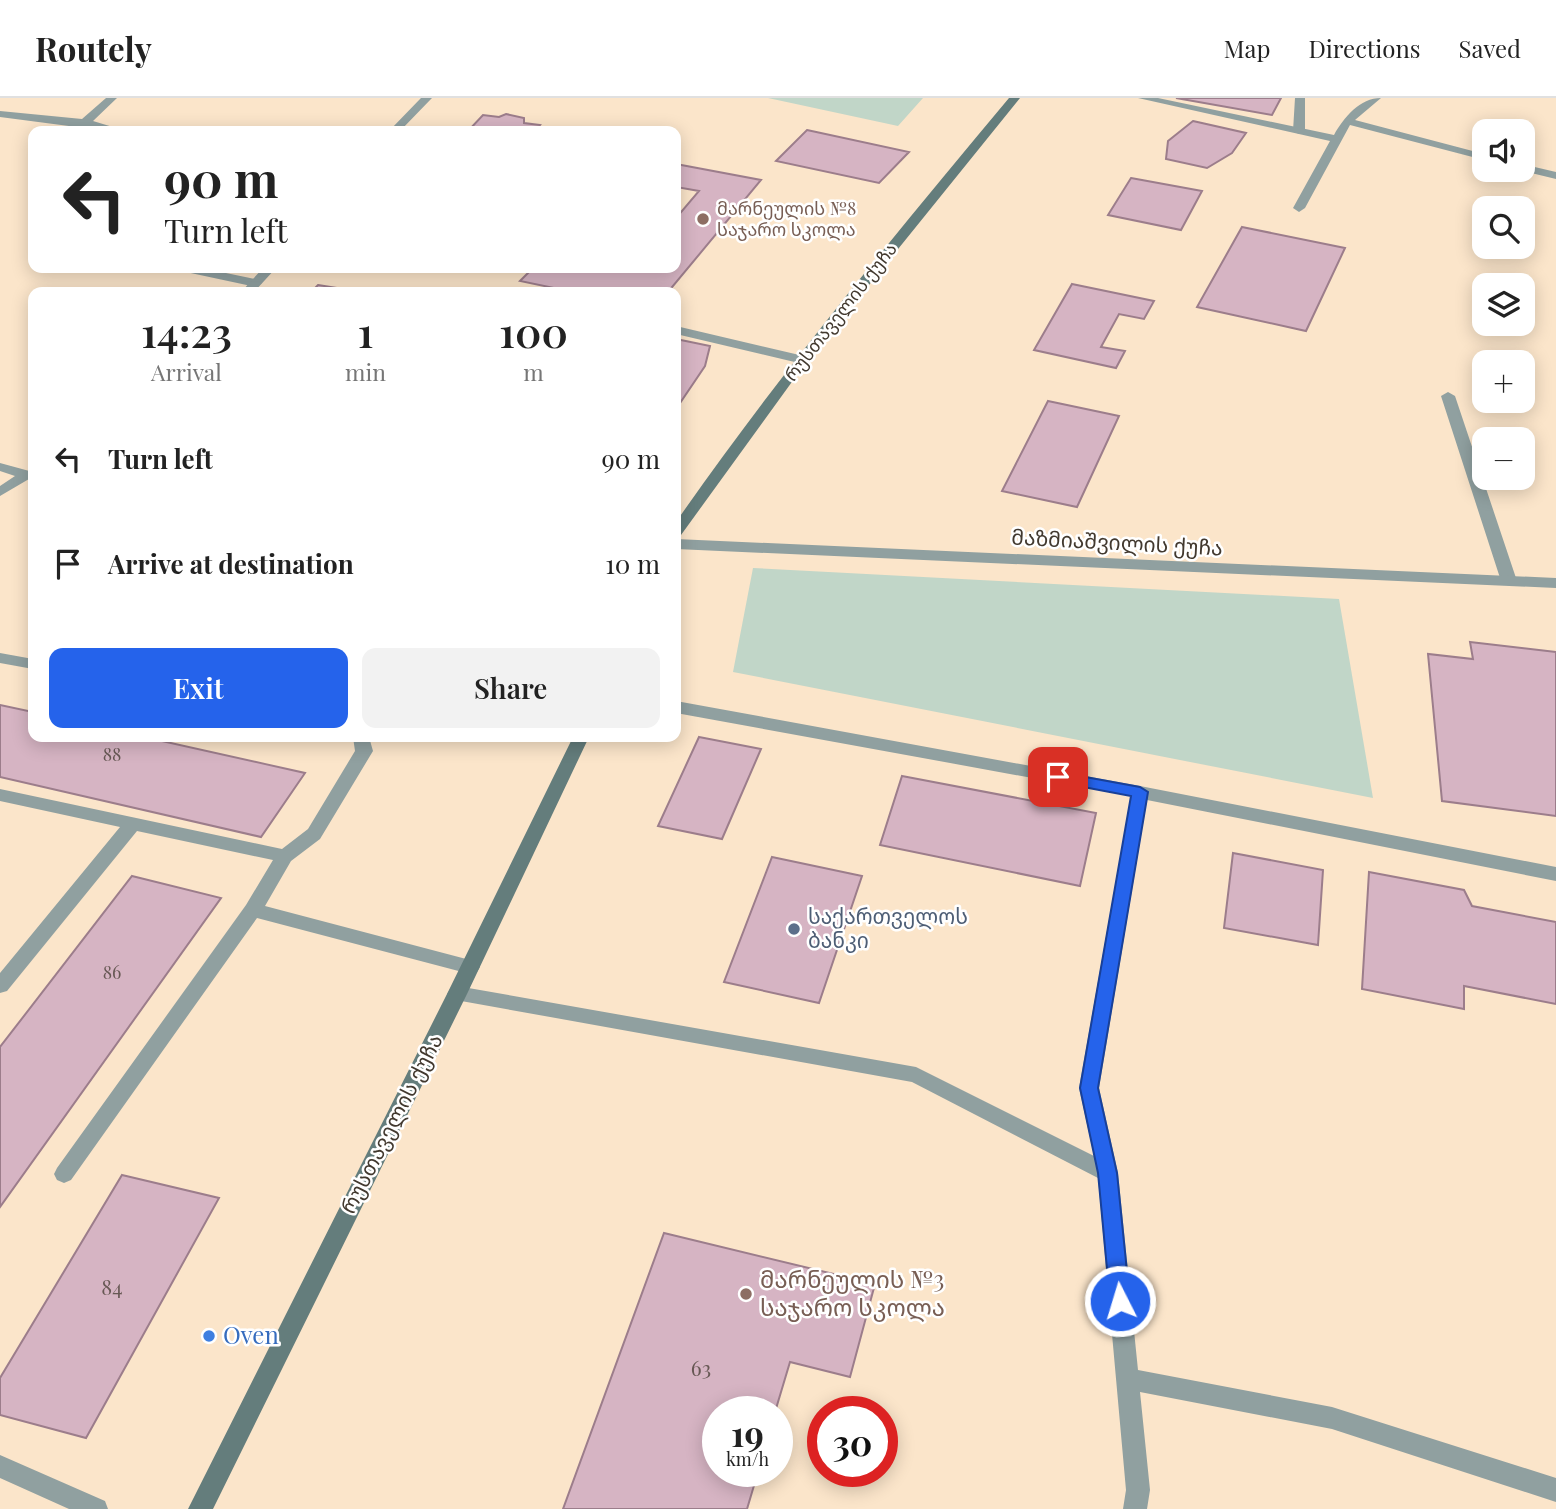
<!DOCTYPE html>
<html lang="en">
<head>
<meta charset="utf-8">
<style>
	:root { --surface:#fff; --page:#f2f2f2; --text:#222; --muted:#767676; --line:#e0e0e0; --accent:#2563eb }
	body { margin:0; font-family:"Playfair Display","Noto Sans Georgian",serif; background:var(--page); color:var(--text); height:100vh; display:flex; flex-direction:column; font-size:26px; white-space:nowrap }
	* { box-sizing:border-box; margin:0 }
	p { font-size:23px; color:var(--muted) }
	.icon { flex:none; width:38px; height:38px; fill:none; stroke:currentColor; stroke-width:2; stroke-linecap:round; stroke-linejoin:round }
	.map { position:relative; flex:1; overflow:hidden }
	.panel { position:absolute; left:28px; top:189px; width:653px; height:455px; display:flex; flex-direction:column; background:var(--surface); border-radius:14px; box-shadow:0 4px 18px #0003 }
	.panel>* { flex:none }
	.banner { position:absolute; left:28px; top:28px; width:653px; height:147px; border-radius:14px; box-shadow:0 4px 18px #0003; background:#fff; color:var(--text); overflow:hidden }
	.controls { position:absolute; left:1472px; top:21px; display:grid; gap:14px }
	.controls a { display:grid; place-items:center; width:63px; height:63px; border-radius:14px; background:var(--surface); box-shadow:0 4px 18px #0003; font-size:35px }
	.speed { position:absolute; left:702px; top:1298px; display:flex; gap:14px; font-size:35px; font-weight:700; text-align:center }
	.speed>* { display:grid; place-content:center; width:91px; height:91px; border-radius:50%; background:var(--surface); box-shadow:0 4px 18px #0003; line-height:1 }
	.speed small { font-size:18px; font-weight:400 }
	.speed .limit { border:10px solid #d22; background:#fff; color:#111 }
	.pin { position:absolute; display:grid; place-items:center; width:60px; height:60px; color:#fff; margin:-30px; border-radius:14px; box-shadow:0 4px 10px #0006 }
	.me { position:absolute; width:77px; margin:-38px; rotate:355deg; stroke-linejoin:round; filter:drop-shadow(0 0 5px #0008) }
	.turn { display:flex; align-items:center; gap:24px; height:147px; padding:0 21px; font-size:32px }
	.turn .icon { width:91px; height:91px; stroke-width:2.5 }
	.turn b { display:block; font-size:49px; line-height:60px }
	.eta { display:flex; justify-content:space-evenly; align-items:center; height:119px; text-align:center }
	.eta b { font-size:42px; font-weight:600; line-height:49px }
	.action { display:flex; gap:14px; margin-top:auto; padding:14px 21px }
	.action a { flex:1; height:80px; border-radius:14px; background:var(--accent); color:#fff; font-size:28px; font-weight:600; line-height:80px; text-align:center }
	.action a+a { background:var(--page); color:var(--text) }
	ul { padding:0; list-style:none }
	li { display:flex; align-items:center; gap:21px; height:105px; padding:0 21px }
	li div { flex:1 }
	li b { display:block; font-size:26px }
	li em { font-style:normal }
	header { display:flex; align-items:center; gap:42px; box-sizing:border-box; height:98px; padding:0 35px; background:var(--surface); border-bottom:2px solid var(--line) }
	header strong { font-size:33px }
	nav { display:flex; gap:38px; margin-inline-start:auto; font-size:24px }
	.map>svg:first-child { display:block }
	.green { fill:#c1d6c8 }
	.building { fill:#d6b4c3; stroke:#9c7d8b; stroke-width:2 }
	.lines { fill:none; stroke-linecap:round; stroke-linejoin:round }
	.service { fill:#90a0a0; fill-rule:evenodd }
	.minor { fill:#90a0a0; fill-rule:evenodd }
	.secondary { fill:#647d7c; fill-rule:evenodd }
	.route { fill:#2563eb; stroke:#184099; stroke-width:2 }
	.education-dot { fill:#8d6e63; stroke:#fff; stroke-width:2.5 }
	.service-dot { fill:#5c6f8a; stroke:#fff; stroke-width:2.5 }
	.shop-dot { fill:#3f7fe0; stroke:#fff; stroke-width:2.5 }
	.labels { text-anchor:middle; stroke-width:5; stroke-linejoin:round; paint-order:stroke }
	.far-education-label { font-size:18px; fill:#785e54; stroke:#fff; text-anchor:start }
	.far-street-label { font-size:18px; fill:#42392f; stroke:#fff }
	.number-label { font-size:18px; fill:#675854 }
	.street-label { font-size:21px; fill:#42392f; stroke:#fff }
	.service-label { font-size:21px; fill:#4e5e75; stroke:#fff; text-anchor:start }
	.near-number-label { font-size:21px; fill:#675854 }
	.near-education-label { font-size:24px; fill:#785e54; stroke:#fff; text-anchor:start }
	.near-shop-label { font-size:24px; fill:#366cbe; stroke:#fff; text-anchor:start }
</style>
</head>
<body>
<header>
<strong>Routely</strong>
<nav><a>Map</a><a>Directions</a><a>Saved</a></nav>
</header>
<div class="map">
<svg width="1556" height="1411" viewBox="0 0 1556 1411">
	<rect width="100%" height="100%" fill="#fbe5ca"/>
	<!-- green -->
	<path class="green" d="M768 0H923L898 28Z
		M753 470 1339 501 1373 700 733 574Z"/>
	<!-- building -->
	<path class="building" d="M1176 0H1281L1272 17Z
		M506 16 524 20V25L540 27 535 33H468L483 17 499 19Z
		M1193 23 1246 35 1232 55 1207 70 1166 61 1168 43Z
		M807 32 909 54 879 85 776 63Z
		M676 66 761 82 668 194H573L520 183 533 170H676V120L699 93 676 89Z
		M1131 80 1202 93 1181 132 1108 117Z
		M1242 129 1345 150 1306 233 1197 209Z
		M1072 186 1154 203 1144 221 1119 216 1101 249 1125 253 1116 270 1034 252Z
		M318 187 362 194H311Z
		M676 241 710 248 705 268 676 311Z
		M1048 303 1119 318 1077 409 1002 393Z
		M1470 544 1556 554V718L1442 703 1428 556 1473 561Z
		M0 607 33 614V639H144L305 675 261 739 0 679Z
		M699 639 761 651 722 741 658 728Z
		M902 678 1096 715 1080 788 880 747Z
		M1233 755 1323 772 1318 847 1224 830Z
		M772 759 862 778 819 905 724 884Z
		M1369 774 1464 792 1472 808 1556 824V906L1464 888V911L1362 891Z
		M132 778 221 800 0 1109V949Z
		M122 1077 219 1100 86 1340 0 1317V1280Z
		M664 1135 875 1186 850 1279 790 1264 775 1314H718V1374H758L747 1411H563Z"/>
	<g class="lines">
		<!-- service -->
		<path class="service" d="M106 0H117L93 23 126 33H107L0 19V13L82 21Z
			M1295 0H1305V33L1299 36 1293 33Z
			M180 170H202L260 182 262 185 256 189 186 174Z
			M676 228 808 259 810 262 803 266 676 236Z
			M1448 294 1455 298 1517 483 1514 486H1504L1501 483 1441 298Z
			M0 555 33 561V571L0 565Z
			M353 639H369L373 653 320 741 291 763 265 808 470 862 477 864 480 869 477 874 470 876 257 820 71 1082 64 1085 57 1082 54 1076 57 1070 246 807 273 762 137 733 7 893 0 895V875L120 729 0 703V691L282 751 308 731 355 653Z"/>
		<!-- minor -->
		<path class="minor" d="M421 0H432L400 33H389Z
			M1138 0H1158L1334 37C1344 19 1360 0 1381 0L1355 22 1484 56V62L1350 27 1305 110 1299 114 1293 110 1330 43Z
			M1522 66 1556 74V81L1519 72H1522Z
			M263 170H276L254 194H241Z
			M0 365 33 374V382L29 381 0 398V388L15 378 0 373Z
			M676 441 1556 480V490L676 451Z
			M676 603 1140 688 1556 769V783L1147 702 1099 990 1118 1075 1138 1272 1332 1309 1556 1380V1404L1332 1331 1140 1294 1150 1392 1147 1411H1123L1126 1392 1098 1080 912 984 450 901 447 896 450 891 457 888 916 969 1094 1058 1079 990 1131 698 676 615Z
			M0 1357 105 1403 108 1411H69L0 1380Z"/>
		<!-- secondary -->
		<path class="secondary" d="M1009 0H1020L802 270 681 437 676 438V424C779 276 894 138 1009 0Z
			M573 639H589L467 896 213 1411H188L447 896Z"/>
	</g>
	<!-- route -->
	<path class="route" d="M1058 674 1140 689 1148 694 1098 990 1117 1075 1130 1203 1127 1210 1120 1212 1113 1210 1110 1203 1098 1075 1080 990 1131 698 1052 683 1050 679Z"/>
	<!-- markers -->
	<g class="education-dot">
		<circle cx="703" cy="121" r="7"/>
		<circle cx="746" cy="1196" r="7"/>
	</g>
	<circle class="service-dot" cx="794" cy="831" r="7"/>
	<circle class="shop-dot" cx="209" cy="1238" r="7"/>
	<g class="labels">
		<!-- far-education labels -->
		<g class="far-education-label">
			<text x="717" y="117">მარნეულის №8<tspan x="717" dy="21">საჯარო სკოლა</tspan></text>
		</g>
		<!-- far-street labels -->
		<g class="far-street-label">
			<text transform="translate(841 214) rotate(-52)" y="6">რუსთაველის ქუჩა</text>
		</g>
		<!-- number labels -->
		<g class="number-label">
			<text x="112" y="663">88</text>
			<text x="112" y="881">86</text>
		</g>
		<!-- street labels -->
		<g class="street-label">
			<text transform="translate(1117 445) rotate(3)" y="7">მაზმიაშვილის ქუჩა</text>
			<text transform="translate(392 1026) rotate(-63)" y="7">რუსთაველის ქუჩა</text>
		</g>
		<!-- service labels -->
		<g class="service-label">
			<text x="808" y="826">საქართველოს<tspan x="808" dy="24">ბანკი</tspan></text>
		</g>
		<!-- near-number labels -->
		<g class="near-number-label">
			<text x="112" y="1197">84</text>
			<text x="701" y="1278">63</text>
		</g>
		<!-- near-education labels -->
		<g class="near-education-label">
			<text x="760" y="1190">მარნეულის №3<tspan x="760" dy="28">საჯარო სკოლა</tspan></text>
		</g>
		<!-- near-shop labels -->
		<g class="near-shop-label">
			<text x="223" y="1246">Oven</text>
		</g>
	</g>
</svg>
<div class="controls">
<a><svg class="icon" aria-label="sound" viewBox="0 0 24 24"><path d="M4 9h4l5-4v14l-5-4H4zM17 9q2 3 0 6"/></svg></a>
<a><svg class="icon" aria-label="search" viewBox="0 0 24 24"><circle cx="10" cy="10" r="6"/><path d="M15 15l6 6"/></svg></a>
<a><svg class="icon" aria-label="layers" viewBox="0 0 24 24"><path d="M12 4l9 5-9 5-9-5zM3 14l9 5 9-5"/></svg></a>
<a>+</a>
<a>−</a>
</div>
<div class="speed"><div>19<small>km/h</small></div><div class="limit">30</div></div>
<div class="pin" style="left:1058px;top:679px;background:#d93025"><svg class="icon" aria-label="arrive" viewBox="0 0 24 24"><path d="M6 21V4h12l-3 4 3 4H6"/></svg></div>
<svg class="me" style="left:1120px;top:1203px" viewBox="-20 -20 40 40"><circle r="17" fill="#2563eb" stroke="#fff" stroke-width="3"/><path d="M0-11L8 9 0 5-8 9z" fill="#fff"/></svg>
<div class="banner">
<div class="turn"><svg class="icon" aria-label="left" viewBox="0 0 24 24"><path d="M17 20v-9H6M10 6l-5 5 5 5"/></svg><div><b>90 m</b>Turn left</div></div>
</div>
<section class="panel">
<div class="eta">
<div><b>14:23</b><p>Arrival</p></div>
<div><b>1</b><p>min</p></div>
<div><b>100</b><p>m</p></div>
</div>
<ul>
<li><svg class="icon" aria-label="left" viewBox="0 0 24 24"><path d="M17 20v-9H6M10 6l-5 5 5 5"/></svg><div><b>Turn left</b></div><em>90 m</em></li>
<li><svg class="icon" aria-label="arrive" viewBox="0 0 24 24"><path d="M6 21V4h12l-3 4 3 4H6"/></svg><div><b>Arrive at destination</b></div><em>10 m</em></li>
</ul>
<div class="action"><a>Exit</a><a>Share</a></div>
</section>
</div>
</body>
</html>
